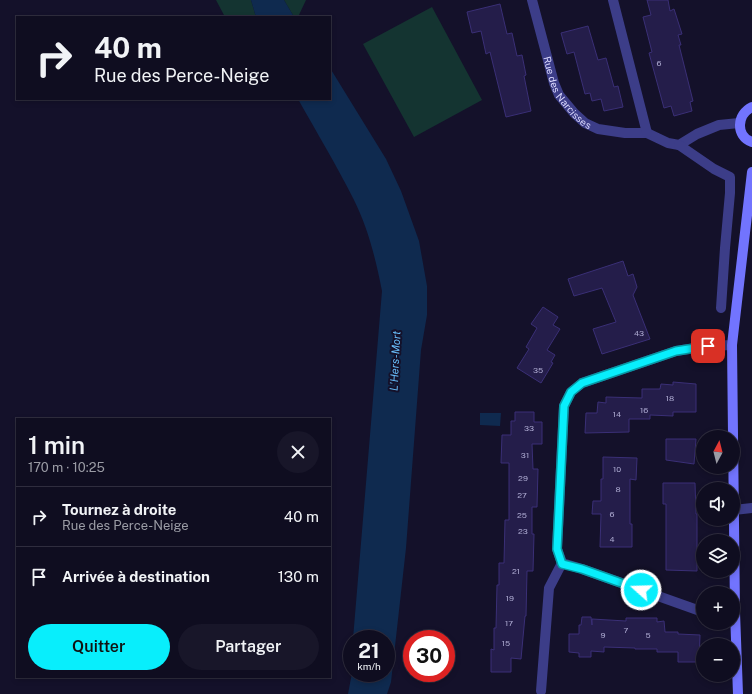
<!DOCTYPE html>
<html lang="fr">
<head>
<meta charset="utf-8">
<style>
	:root { --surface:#0f0d20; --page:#181629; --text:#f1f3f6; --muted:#9b9ca5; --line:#2f2d3e; --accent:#08eefc }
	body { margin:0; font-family:"Public Sans",sans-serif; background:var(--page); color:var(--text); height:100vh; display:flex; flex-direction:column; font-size:15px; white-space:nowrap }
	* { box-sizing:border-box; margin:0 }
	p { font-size:13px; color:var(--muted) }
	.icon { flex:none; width:22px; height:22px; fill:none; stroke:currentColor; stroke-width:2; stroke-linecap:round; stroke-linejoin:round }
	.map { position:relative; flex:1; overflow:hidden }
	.drawer { position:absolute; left:16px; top:418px; width:315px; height:260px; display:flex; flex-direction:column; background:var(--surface); border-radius:0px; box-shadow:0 2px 6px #0003,0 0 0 1px var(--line) }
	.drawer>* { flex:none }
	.top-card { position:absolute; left:16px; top:16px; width:315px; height:84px; border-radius:0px; box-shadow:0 2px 6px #0003,0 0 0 1px var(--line); background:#0f0d20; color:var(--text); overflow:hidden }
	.needle { width:26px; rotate:7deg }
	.tools { position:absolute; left:696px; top:430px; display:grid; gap:8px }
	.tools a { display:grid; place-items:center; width:44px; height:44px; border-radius:50%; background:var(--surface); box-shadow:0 2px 6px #0003,0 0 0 1px var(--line); font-size:20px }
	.speed { position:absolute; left:343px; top:630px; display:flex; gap:8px; font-size:20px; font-weight:700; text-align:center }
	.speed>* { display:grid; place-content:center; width:52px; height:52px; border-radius:50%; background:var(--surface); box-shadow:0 2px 6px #0003,0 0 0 1px var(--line); line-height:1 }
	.speed small { font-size:10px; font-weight:400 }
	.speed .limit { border:6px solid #d22; background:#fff; color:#111 }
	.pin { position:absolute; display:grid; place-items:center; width:34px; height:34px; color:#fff; margin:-17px; border-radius:8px; box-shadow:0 2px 6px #0006 }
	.me { position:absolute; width:44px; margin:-22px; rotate:290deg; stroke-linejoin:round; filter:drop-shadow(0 0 3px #0008) }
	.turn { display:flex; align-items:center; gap:14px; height:84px; padding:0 12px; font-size:18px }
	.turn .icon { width:52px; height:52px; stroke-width:2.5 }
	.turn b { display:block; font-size:28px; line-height:34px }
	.round { display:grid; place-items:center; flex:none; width:42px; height:42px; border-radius:21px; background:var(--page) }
	.overview { display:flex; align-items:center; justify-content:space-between; height:68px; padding:0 12px }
	h1 { font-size:24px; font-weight:600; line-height:30px }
	.action { display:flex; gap:8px; margin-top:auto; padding:8px 12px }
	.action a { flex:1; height:46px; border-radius:24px; background:var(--accent); color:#111; font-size:16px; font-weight:600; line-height:46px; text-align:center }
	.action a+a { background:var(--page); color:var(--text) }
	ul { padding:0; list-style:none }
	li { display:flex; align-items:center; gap:12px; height:60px; padding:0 12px; border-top:1px solid var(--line) }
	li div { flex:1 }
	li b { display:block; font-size:15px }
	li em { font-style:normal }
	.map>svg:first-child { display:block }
	.green { fill:#143431 }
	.water { fill:#0f2a4f }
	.building { fill:#241d4a; stroke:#3a2f76 }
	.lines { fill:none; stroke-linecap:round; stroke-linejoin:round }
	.minor { stroke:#3c3d88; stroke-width:10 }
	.secondary { stroke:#7274fe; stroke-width:10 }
	.route-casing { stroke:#059ba4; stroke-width:10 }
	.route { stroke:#08eefc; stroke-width:7 }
	.labels { text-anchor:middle; stroke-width:4; stroke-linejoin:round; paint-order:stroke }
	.number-label { font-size:8px; fill:#aeabd2 }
	.street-label { font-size:10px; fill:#dcdaff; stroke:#14112a }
	.water-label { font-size:11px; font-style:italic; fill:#69bffd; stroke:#14112a }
</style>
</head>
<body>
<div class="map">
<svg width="752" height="694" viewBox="0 0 752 694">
	<rect width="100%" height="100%" fill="#14112a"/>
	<!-- green -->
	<path class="green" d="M216 0H251L256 17H225Z
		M284 0H306L298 17H294Z
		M432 7 482 100 414 137 363 44Z"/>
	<!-- water -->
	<path class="water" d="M251 0H284L294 17H256Z
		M330 68 386 159 401 191 419 241 427 286V315L421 350 406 548 391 682 387 694H348L352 673H386V639H353L382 291C376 260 368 228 354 200 337 166 317 133 298 99H330Z
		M480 413H501L500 426 480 425Z"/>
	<!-- building -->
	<path class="building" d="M647 0H668L670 11 674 9 682 34 678 35 681 45H679L693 101 690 102 692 111 674 116 671 106 664 108 649 53 652 52 643 17 651 15Z
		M500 4 507 34 512 33 517 56 522 55 526 75 524 76 531 111 506 117 490 52 486 54 481 31 472 33 467 12Z
		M588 26 598 60 606 58 614 87 618 86 623 107 604 111 601 99 592 101 590 93 585 94 574 52 567 54 561 33Z
		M623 261 628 276 633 274 637 287 633 295 650 339 602 354 593 329 616 322 602 288 574 296 568 279Z
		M543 307 558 317 553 325 560 329 547 350 555 355 551 362 553 363 541 383 517 368 529 349 526 347 537 328 531 324Z
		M673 382 696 384V412H673V416L650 415V419H629V432L585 433 586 413H597L598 402 606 403V397L642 398V389H660L661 384 673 385Z
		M515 412H534V422H542V444H532L533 469H538L537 507H532V534H534L533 571H527L526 616H525L521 659 511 658V672H491V649L494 650V628H496L497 585H499V563H504L505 520H509V463H501L502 435H511V421H515Z
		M666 439H696L694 464 666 460Z
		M603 457 637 458 636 480 630 479V524H632V547H600L601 514H592L593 501H601V479H603Z
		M663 483H695L696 514H697V571L666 570V504H663Z
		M582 617H591L592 625V619L626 621V618H657V622L664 621 665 632H678V634L700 635 699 662H678V652H657V649H635V648L604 647V652L591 651V657H579V653L569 652V634H579V625H581Z"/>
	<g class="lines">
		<!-- minor -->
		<g class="minor">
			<path id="s1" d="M532 0 554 83 559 95 574 113 585 123 598 129 625 133H647L668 143 679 145 697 134 719 125 739 123"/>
			<path d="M613 0 647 133"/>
			<path d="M679 145 714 169 730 177V193L725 248 721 308"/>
			<path d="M734 510 752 508"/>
			<path d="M703 612 582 569 562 563 557 549 564 406 571 392 582 383 676 351 708 346 732 345"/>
			<path d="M541 691 549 588 562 563"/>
		</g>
		<!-- secondary -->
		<path class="secondary" d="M752 107C737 114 735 136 752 142
			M738 694 735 612 732 345 752 172"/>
	</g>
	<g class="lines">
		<defs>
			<path id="route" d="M641 590 582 569 562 564 557 549 564 406 571 392 582 383 676 351 708 346"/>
		</defs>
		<!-- route casing -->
		<use href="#route" class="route-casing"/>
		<!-- route -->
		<use href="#route" class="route"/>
	</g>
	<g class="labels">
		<!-- number labels -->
		<g class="number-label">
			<text x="659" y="66">6</text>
			<text x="639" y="336">43</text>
			<text x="538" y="373">35</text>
			<text x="670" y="401">18</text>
			<text x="644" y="413">16</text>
			<text x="617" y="417">14</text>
			<text x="529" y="431">33</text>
			<text x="525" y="458">31</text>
			<text x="617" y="472">10</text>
			<text x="523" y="481">29</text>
			<text x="618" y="492">8</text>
			<text x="522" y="498">27</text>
			<text x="612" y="517">6</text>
			<text x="522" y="518">25</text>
			<text x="523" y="534">23</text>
			<text x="612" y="542">4</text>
			<text x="516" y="574">21</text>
			<text x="510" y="601">19</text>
			<text x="509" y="626">17</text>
			<text x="626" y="633">7</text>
			<text x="603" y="638">9</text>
			<text x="648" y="638">5</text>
			<text x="506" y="646">15</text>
		</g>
		<!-- street labels -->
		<g class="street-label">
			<text dy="4" stroke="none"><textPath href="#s1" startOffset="101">Rue des Narcisses</textPath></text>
		</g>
		<!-- water labels -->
		<g class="water-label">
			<text transform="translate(395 361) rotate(-87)" y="4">L'Hers-Mort</text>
		</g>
	</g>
</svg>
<div class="tools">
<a><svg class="needle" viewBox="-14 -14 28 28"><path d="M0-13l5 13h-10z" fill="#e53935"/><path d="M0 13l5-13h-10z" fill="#9b9ca5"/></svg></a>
<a><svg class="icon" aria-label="sound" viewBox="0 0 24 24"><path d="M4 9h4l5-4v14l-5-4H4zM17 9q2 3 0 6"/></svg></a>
<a><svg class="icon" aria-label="layers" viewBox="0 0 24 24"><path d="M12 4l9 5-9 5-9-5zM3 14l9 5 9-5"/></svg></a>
<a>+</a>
<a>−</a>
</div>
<div class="speed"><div>21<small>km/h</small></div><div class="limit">30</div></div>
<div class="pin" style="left:708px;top:346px;background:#d93025"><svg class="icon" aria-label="arrive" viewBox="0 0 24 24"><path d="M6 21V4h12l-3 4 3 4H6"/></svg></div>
<svg class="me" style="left:641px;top:590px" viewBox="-20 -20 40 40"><circle r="17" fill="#08eefc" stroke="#fff" stroke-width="3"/><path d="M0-11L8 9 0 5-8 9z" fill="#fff"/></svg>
<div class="top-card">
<div class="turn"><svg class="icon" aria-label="right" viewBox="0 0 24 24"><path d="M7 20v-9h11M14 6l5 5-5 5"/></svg><div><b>40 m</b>Rue des Perce-Neige</div></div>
</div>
<section class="drawer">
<div class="overview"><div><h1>1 min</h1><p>170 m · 10:25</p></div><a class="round"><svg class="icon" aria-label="close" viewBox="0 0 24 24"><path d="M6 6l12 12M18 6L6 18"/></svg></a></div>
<ul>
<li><svg class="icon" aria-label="right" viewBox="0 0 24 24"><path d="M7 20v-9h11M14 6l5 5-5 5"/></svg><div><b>Tournez à droite</b><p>Rue des Perce-Neige</p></div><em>40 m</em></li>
<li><svg class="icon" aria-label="arrive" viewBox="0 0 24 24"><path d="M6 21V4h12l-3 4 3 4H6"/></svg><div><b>Arrivée à destination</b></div><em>130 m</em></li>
</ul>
<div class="action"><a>Quitter</a><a>Partager</a></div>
</section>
</div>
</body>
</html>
